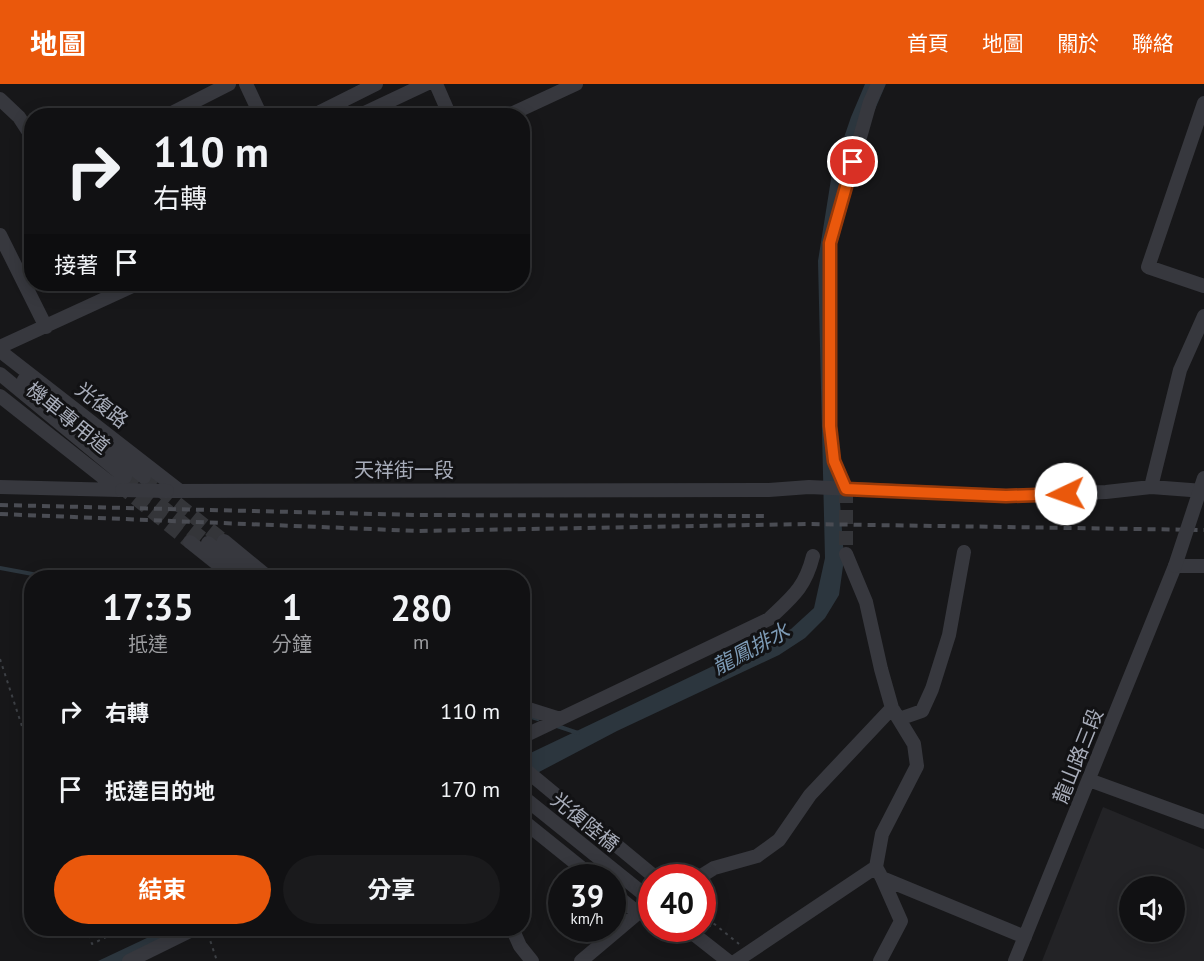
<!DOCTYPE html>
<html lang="zh-TW">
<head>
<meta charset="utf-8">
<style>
	:root { --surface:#111113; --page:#1a1a1c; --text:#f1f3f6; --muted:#9c9da0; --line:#303133; --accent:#ea580c }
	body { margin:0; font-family:"PT Sans","Noto Sans TC",sans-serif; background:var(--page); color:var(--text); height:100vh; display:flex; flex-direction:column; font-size:22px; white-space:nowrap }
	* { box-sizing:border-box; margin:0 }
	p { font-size:20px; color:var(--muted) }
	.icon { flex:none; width:33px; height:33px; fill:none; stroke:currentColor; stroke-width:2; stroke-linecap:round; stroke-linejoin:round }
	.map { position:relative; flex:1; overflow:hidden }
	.drawer { position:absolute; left:24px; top:486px; width:506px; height:366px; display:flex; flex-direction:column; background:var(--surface); border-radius:24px; box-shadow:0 3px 15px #0003,0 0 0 2px var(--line) }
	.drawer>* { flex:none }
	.guide { position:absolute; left:24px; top:24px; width:506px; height:183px; border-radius:24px; box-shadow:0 3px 15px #0003,0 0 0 2px var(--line); background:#111113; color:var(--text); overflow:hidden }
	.tools { position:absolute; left:1119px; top:792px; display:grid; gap:12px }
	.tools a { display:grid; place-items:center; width:66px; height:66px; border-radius:50%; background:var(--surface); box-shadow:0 3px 15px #0003,0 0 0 2px var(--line); font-size:30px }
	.speed { position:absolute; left:548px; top:780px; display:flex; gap:12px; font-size:30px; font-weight:700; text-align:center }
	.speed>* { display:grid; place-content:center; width:78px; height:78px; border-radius:50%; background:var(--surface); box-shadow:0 3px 15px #0003,0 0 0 2px var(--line); line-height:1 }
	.speed small { font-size:15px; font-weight:400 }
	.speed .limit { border:9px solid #d22; background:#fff; color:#111 }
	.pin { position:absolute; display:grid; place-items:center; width:51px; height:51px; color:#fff; margin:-26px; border:3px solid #fff; border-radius:50%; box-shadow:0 2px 6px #0007 }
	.me { position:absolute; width:66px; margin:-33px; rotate:267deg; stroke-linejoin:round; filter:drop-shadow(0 0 4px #0008) }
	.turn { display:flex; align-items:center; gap:21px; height:126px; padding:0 30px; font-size:27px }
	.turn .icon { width:78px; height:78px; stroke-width:2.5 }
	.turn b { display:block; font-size:42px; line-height:51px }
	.then { display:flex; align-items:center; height:57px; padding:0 30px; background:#0003; gap:12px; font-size:22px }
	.eta { display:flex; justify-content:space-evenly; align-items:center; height:102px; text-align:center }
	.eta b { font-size:36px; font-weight:700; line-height:42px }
	.primary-button { display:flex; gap:12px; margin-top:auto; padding:12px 30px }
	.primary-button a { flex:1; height:69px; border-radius:36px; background:var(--accent); color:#fff; font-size:24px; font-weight:700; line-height:69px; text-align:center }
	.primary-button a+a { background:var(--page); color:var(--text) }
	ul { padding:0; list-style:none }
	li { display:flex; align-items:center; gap:18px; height:78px; padding:0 30px }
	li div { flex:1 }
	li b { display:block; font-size:22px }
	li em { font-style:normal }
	header { display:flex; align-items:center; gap:36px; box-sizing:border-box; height:84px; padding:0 30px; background:var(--accent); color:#fff }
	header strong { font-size:28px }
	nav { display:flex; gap:33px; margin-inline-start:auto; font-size:21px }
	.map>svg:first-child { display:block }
	.built { fill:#232326; fill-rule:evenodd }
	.water { fill:#2c363e }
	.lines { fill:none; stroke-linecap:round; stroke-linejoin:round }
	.stream { stroke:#2c363e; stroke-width:4 }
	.minor-tunnel { stroke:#343539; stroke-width:14; stroke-dasharray:14 7; stroke-linecap:butt }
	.path { stroke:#3d4045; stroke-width:2; stroke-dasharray:3 4.5; stroke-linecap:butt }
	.minor { stroke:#37383e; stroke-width:14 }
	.rail { stroke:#4a4c53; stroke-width:4; stroke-dasharray:8 6; stroke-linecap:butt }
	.minor-bridge { stroke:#37383e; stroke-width:14 }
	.route-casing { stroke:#983908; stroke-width:15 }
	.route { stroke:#ea580c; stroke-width:10 }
	.labels { text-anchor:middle; stroke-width:6; stroke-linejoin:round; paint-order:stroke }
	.street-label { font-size:20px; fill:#a8adba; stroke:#121214 }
	.water-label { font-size:21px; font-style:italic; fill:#7d9bb6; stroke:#121214 }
</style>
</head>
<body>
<header>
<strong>地圖</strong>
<nav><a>首頁</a><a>地圖</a><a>關於</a><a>聯絡</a></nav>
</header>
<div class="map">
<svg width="1204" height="877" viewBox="0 0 1204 877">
	<rect width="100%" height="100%" fill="#171719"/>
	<!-- built -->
	<path class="built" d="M1103 723 1204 765V877H1042ZM1130 802H1174V848H1130Z"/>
	<!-- water -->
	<path class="water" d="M865 0H886L873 30 833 166 834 332 844 475 839 511 825 534 805 554 779 571 617 647 522 697V673L791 545 814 524 825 474 818 177 832 89 851 33Z
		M166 845H197L132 877H98Z"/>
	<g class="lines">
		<!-- stream -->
		<path class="stream" d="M0 484 54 494
			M528 632 538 635
			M557 642 578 649"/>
		<!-- minor-tunnel -->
		<path class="minor-tunnel" d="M125 393 208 459
			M144 393 224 457
			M119 401 190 458
			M846 405V470"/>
		<!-- path -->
		<path class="path" d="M0 575 32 673
			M702 830 739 860
			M702 832 712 841 710 842 702 835
			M87 844 92 860 125 844
			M208 850 217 877"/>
		<!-- minor -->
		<path class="minor" d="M246 0 261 32
			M436 0 450 32
			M0 15 19 33 32 53
			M1204 19 1148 183 1204 202
			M320 28 376 0
			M166 32 229 0
			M358 32 426 0
			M507 32 576 0
			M0 151 46 243
			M0 263 137 200
			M0 267 180 407
			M0 290 125 393
			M24 296 144 393
			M0 312 119 406
			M0 403 120 406
			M1151 403 1180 286 1204 232
			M846 405 834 377 829 342 830 159 870 18 878 0
			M167 407 769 406 809 403 1006 412 1106 408 1151 403 1204 407
			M224 457 269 494
			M190 458 235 494
			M208 459 252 494
			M846 470 866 518 881 585 892 624 914 660 917 682 882 750 876 783 882 794 1025 853
			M522 623 560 635
			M899 635 922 627 932 605 949 551 964 468
			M522 653 769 535C792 513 805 504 813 472
			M522 683 656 794
			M1089 696 1204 738
			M522 712 651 816
			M522 736 594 794
			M698 794 714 784 757 772 779 756 810 711 892 624
			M612 808 638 829
			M512 844 520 862 532 877
			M686 844 728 877
			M129 877 196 844
			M581 877 638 829 651 822
			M736 877 876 783
			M880 877 901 837 882 794
			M1015 877 1175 482H1204"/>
		<!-- rail -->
		<path class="rail" d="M0 421 419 431 765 432
			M0 430 419 447 807 440 1204 446"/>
		<!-- minor-bridge -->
		<path class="minor-bridge" d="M122 406 167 407
			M1175 482 1204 394"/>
	</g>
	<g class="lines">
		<defs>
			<path id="route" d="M853 78 830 159V342L834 377 846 405 1006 412 1066 410"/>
		</defs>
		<!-- route casing -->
		<use href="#route" class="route-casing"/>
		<!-- route -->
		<use href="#route" class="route"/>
	</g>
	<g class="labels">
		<!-- street labels -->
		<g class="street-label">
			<text transform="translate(102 321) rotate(38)" y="7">光復路</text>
			<text transform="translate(68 334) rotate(39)" y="7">機車專用道</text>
			<text x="404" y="393">天祥街一段</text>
			<text transform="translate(1078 672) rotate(-68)" y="7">龍山路三段</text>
			<text transform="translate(585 738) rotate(39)" y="7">光復陸橋</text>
		</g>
		<!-- water labels -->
		<g class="water-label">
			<text transform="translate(751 565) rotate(-28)" y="7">龍鳳排水</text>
		</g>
	</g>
</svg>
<div class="tools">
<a><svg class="icon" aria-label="sound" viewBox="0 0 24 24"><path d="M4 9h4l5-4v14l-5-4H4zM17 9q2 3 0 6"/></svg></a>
</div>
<div class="speed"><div>39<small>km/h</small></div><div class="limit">40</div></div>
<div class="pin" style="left:853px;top:78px;background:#d93025"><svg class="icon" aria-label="arrive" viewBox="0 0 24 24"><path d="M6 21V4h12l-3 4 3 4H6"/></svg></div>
<svg class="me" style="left:1066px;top:410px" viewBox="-20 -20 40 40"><circle r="19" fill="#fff"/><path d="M0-13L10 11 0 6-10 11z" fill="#ea580c"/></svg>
<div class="guide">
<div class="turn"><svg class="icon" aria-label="right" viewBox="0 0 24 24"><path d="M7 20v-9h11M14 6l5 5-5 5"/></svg><div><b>110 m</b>右轉</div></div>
<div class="then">接著<svg class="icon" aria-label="arrive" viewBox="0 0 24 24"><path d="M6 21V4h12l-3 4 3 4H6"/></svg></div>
</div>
<section class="drawer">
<div class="eta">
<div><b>17:35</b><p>抵達</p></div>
<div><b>1</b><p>分鐘</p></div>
<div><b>280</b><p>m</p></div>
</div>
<ul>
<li><svg class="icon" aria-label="right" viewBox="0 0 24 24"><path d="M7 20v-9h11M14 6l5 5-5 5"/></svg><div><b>右轉</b></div><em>110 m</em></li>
<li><svg class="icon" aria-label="arrive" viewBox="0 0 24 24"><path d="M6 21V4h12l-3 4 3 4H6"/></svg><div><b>抵達目的地</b></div><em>170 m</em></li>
</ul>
<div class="primary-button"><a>結束</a><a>分享</a></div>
</section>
</div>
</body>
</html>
